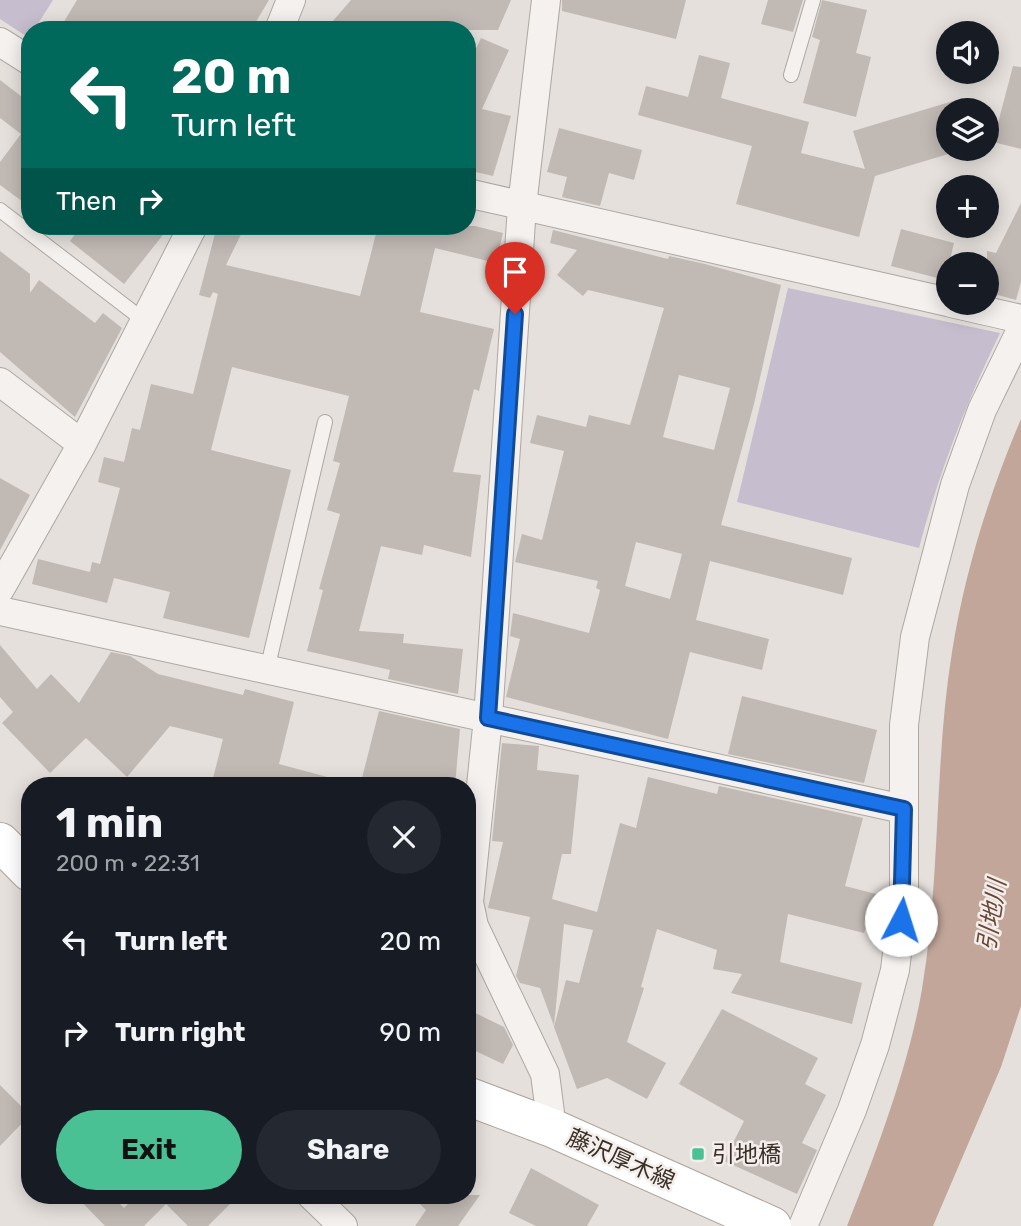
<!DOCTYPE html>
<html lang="en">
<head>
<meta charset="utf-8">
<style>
	:root { --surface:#171b24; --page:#242831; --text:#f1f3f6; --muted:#9ea1a6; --accent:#4ac194 }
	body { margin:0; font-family:Rubik,"Noto Sans JP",sans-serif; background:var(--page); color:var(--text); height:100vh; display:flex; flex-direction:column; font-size:26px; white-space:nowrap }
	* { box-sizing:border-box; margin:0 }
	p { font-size:23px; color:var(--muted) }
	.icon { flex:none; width:38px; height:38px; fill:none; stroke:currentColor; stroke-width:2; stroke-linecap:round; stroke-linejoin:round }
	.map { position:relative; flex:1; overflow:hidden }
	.sheet { position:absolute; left:21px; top:777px; width:455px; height:427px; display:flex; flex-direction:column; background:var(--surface); border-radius:28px; box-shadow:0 4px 18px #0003 }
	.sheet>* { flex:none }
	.banner { position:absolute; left:21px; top:21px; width:455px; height:214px; border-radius:28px; box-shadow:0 4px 18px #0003; background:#00695c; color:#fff; overflow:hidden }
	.controls { position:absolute; left:936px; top:21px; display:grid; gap:14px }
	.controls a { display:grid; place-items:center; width:63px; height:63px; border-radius:50%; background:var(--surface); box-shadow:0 4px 18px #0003; font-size:35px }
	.pin { position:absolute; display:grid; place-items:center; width:60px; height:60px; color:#fff; margin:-72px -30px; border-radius:50% 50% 50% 0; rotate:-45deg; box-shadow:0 0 7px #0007 }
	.pin .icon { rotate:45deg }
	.me { position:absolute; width:77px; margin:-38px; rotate:5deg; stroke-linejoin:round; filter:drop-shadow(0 0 5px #0008) }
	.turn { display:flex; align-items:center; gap:24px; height:147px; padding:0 35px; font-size:32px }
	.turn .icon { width:91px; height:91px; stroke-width:2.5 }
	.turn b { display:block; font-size:49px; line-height:60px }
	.then { display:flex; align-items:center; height:66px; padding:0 35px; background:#0003; gap:14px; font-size:26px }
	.round { display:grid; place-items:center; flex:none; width:74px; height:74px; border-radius:37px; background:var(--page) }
	.overview { display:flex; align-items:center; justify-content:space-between; height:119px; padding:0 35px }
	h1 { font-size:42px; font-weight:700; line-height:52px }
	.button { display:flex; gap:14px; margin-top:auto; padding:14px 35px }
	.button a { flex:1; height:80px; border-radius:42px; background:var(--accent); color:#111; font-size:28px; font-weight:700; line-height:80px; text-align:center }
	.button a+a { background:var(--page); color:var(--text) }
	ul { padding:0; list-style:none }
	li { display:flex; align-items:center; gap:21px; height:91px; padding:0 35px }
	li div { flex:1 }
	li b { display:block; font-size:26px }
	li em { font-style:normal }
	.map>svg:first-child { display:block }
	.green { fill:#c6bece }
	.water { fill:#c2a69a }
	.building { fill:#c1b9b4; fill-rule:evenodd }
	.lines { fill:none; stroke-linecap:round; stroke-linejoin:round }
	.service-casing { stroke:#aea7a2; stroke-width:16 }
	.minor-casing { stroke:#aea7a2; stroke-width:30 }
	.primary-casing { stroke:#b0a49d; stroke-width:40 }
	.service { stroke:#f4f1ef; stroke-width:14 }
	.minor { stroke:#f4f1ef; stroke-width:28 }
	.primary { stroke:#fff; stroke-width:38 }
	.route-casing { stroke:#114b97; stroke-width:18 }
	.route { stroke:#1a73e8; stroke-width:12 }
	.poi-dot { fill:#4ac194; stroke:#f3eeeb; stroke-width:2.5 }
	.labels { text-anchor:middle; stroke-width:5; stroke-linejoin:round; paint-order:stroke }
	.poi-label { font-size:23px; fill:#3a2f27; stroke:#f3eeeb; text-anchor:start }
	.street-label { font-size:23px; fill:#3a2f27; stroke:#f3eeeb }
	.water-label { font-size:24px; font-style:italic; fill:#6a4735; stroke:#f3eeeb }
</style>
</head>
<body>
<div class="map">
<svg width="1021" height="1226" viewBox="0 0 1021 1226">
	<rect width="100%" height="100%" fill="#e5e0dc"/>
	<!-- green -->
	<path class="green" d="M0 0H53L34 30H30L29 38 0 19Z
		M788 288 1000 333C966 403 939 472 919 548L737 502Z"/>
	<!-- water -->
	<path class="water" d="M1021 419V1006L1001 1067 933 1226H847C876 1153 909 1065 922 989 941 877 934 763 952 652 965 571 989 494 1021 419Z"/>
	<!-- building -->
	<path class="building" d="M77 0H269L251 30H59Z
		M351 0H511L498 30H325Z
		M562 0H686L676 39 562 11Z
		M768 0H803L793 32 761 24Z
		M822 0 867 10 856 53 871 57 856 117 803 103 820 40 812 37Z
		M481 38 509 50 482 109 511 116 493 176 467 170V67Z
		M699 55 730 63 721 98 809 122 801 153 865 169 853 131 960 99 964 110H948V149H965L875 176 859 237 736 204 752 146 638 115 646 86 688 97Z
		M1013 66 1021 67V149L993 142Z
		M0 80 30 103V207L0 185V162L21 134 0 118Z
		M559 128 642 150 634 180 609 173 600 206 562 197 567 177 547 172Z
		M1021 203V282L1016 300 987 292V251L996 253Z
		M81 226H170L124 284 70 241Z
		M217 226H245L226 265 360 296 378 226H475L503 233 496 263 435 248 420 312 494 329 479 391 474 389 453 472 481 475 471 557 424 545 422 555 381 546 359 631 404 634 403 643 463 649 458 694 388 679 390 670 307 651 323 590 319 589 340 514 327 510 340 463 333 461 349 396 232 367 211 450 291 470 249 638 163 618 170 592 114 578 107 603 32 584 38 559 90 572 92 562 100 564 120 488 98 482 104 457 124 462 132 428 140 430 151 384 193 394 218 294 213 292 210 298 199 295Z
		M901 229 954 243 945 280 891 266Z
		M553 230 668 259 669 256 705 264 781 285 754 404 721 525 852 558 843 595 710 561 696 620 769 639 762 670 690 652 668 739 506 697 520 639 510 636 513 613 589 633 600 590 596 588 598 581 515 562 522 534 542 540 564 451 530 443 537 415 586 427 589 415 630 425 664 308 588 290 583 296 557 275 577 250 550 243ZM679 375 730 388 714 450 663 437ZM636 542 682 554 670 599 625 586Z
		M0 251 30 274V293L39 280 95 323 103 313 122 328 75 417 0 352Z
		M0 478 30 495 0 550Z
		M0 645 37 689 51 674 79 703 111 652 130 656 158 674 243 695 245 689 294 702 279 764 331 778 330 786H211L223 739 170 726 127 777 86 738 50 773 2 723 13 712 0 697Z
		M742 696 877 730 864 783 728 754Z
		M379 711 460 729 455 786H360Z
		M502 743 539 746 537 770 579 775 571 854H562L552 899 597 912 620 823 636 828 648 777 717 794 719 786 863 818 845 886 876 894 864 933 788 914 780 962 862 983 852 1024 731 993 742 974 713 969 717 950 657 929 641 987 644 988 627 1042 666 1063 647 1099 607 1078 577 1089 554 1027 566 980 579 983 593 930 564 924 554 1026 540 988 520 983 516 976 530 917 488 908 503 842 492 841Z
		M467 1009 504 1027 513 1045 503 1064 467 1047Z
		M722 1009 818 1058 805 1084 826 1095 802 1143 817 1150 797 1194 724 1161 744 1121 679 1084Z
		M0 1085 30 1115 0 1146Z
		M531 1168 599 1205 587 1226H536L509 1213Z
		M75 1195H111L124 1208 137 1195H239L208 1226H188L166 1204 144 1226H105Z
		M411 1195H480L458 1226H415L426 1210Z"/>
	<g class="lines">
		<defs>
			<path id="service" d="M791 75 813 0
				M0 210 146 322
				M267 670 325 422"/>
			<path id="minor" d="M546 0 522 206 488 718 469 902 474 926 545 1074 552 1128
				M279 30 291 0
				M0 42 30 61
				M467 193 948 302
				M951 303 1021 319
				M0 382 82 444
				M0 589 82 444 193 226
				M0 611 903 809
				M311 1195 343 1226
				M803 1226 852 1110 875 1045 895 970 904 895V725L915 637 955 485 982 410 1021 330"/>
			<path id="primary" d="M0 842 30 872
				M467 1096 552 1128 772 1226"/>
		</defs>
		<!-- service casing -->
		<use href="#service" class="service-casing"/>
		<!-- minor casing -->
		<use href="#minor" class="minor-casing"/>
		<!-- primary casing -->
		<use href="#primary" class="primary-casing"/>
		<!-- service -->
		<use href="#service" class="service"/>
		<!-- minor -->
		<use href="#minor" class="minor"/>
		<!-- primary -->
		<use href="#primary" class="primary"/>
	</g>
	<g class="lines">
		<defs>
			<path id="route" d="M515 314 488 718 904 809 901 920"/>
		</defs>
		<!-- route casing -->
		<use href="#route" class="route-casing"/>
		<!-- route -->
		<use href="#route" class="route"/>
	</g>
	<!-- markers -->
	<rect class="poi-dot" x="691" y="1147" width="14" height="14" rx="3.5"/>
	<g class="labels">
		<!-- poi labels -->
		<g class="poi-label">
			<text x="712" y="1162">引地橋</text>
		</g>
		<!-- street labels -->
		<g class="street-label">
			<text transform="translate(621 1159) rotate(24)" y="8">藤沢厚木線</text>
		</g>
		<!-- water labels -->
		<g class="water-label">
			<text transform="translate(992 915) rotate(-81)" y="8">引地川</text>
		</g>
	</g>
</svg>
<div class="controls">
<a><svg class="icon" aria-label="sound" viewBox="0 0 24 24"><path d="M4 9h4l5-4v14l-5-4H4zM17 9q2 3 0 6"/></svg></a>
<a><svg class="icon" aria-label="layers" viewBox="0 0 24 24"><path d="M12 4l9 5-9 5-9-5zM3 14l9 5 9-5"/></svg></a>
<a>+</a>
<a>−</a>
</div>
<div class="pin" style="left:515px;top:314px;background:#d93025"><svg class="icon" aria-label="arrive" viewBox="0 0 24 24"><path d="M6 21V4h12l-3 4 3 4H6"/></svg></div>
<svg class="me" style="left:901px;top:920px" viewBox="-20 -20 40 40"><circle r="19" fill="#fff"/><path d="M0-13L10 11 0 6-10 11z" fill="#1a73e8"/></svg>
<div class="banner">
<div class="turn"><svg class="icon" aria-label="left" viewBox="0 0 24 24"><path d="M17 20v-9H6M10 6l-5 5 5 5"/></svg><div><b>20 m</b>Turn left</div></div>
<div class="then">Then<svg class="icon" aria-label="right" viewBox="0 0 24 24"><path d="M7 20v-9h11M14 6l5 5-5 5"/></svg></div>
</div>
<section class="sheet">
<div class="overview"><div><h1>1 min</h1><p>200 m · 22:31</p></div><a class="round"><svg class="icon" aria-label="close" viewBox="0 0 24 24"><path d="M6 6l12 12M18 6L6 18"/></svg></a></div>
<ul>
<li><svg class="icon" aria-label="left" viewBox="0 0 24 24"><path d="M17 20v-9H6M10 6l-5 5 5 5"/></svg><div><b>Turn left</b></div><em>20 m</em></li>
<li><svg class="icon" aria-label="right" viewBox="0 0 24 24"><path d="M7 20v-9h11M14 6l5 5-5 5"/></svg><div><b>Turn right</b></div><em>90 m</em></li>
</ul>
<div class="button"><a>Exit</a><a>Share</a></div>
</section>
</div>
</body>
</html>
